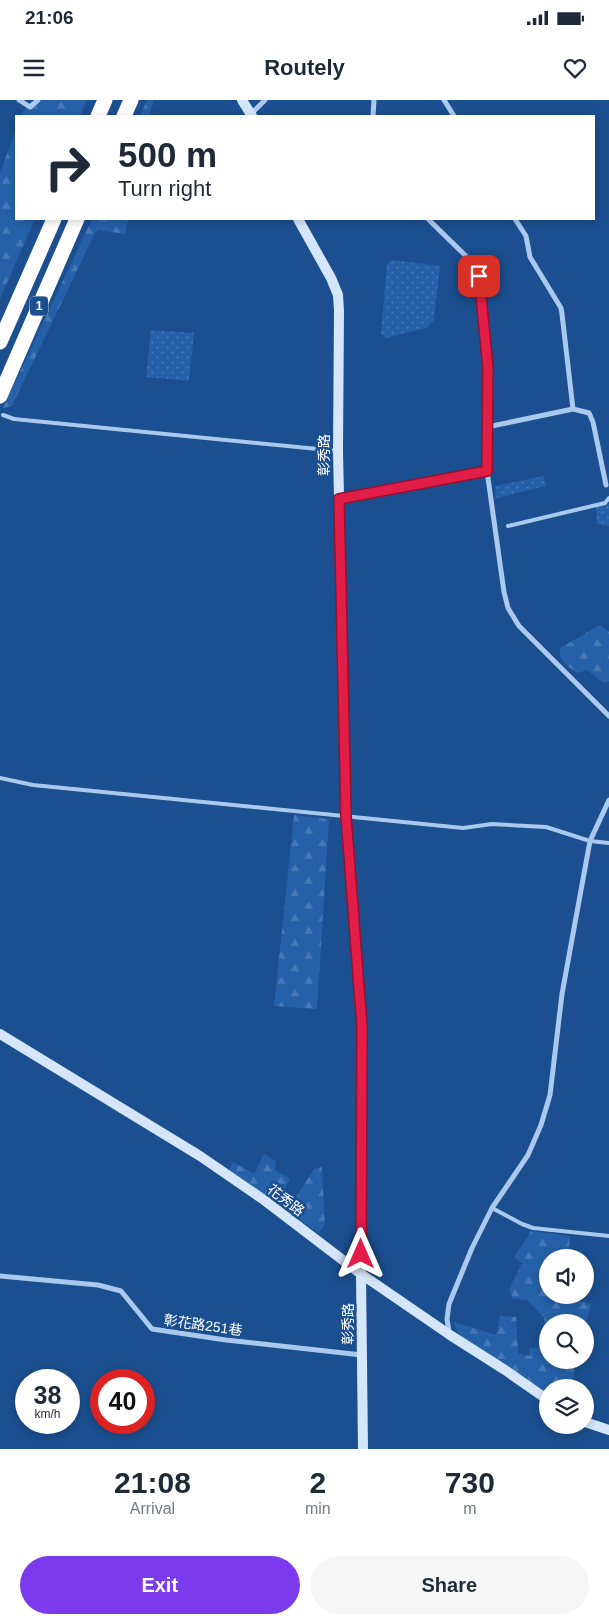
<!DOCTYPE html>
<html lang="en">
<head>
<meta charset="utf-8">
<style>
	:root { --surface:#fff; --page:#f6f6f7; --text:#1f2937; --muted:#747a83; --accent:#7c3aed }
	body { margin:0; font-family:Arial,"Noto Sans TC",sans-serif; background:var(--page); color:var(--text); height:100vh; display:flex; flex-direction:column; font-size:19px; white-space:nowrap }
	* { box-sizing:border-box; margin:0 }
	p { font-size:16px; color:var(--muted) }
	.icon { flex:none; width:28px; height:28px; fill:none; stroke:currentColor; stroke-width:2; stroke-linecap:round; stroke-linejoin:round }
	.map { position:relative; height:1349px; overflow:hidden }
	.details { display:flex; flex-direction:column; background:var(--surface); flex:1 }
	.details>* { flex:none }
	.hud { position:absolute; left:15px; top:15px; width:580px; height:105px; border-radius:0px; box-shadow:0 2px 8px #0003; background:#fff; color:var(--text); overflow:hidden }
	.fabs { position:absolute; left:539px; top:1149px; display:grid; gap:10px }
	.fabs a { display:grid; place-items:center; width:55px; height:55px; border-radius:50%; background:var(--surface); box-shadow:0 2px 8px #0003; font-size:25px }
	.speed { position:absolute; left:15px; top:1269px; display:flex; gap:10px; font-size:25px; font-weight:700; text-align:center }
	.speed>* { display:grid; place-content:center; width:65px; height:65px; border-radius:50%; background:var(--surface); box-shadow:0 2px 8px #0003; line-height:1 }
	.speed small { font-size:12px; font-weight:400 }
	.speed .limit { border:8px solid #d22; background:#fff; color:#111 }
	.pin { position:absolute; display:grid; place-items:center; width:42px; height:42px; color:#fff; margin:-21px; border-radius:10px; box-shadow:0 2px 8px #0006 }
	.me { position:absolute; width:55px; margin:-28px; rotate:0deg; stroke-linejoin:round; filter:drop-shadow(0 0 4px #0008) }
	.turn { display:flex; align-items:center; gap:18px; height:105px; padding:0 20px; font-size:22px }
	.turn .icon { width:65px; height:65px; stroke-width:2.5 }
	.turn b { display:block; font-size:35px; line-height:42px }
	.eta { display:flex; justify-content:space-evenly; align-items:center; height:85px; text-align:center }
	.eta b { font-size:30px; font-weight:700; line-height:35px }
	.button { display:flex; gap:10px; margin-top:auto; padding:10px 20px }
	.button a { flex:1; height:58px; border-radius:30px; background:var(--accent); color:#fff; font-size:20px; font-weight:700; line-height:58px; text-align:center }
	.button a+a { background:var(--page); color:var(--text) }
	.status { display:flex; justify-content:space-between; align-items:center; height:35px; padding:0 25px; background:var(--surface); direction:ltr }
	.status svg { height:14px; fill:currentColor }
	header { display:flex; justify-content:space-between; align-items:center; height:65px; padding:0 20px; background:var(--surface); font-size:22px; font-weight:700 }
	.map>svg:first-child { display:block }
	.grass { fill:url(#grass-dots) }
	.forest { fill:url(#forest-firs) }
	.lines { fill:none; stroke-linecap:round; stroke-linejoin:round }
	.lane { stroke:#a9c9ee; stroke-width:4 }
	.street { stroke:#a9c9ee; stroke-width:5 }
	.secondary { stroke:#d6e6fa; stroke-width:10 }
	.highway { stroke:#fff; stroke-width:15 }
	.route-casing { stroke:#92132f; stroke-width:12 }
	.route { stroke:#e11d48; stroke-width:9 }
	.labels { text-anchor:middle; stroke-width:5; stroke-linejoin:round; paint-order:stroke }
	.shield { fill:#1b4f8f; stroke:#bbcadd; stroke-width:1 }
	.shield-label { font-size:12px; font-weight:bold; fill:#fff }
	.street-label { font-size:14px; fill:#fff; stroke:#1b4f8f }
</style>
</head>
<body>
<div class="status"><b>21:06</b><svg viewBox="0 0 49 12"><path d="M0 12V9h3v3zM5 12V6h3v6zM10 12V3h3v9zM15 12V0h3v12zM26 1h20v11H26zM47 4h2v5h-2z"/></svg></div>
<header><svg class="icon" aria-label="menu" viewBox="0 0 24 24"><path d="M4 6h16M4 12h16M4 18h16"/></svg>Routely<svg class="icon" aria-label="heart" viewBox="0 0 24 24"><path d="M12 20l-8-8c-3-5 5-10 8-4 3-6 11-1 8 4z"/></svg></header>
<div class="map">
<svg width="609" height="1349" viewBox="0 0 609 1349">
	<defs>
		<pattern id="grass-dots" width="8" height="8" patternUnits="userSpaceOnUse" patternTransform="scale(1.25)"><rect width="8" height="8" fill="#2461a8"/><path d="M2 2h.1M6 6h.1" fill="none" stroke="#4579b5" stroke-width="1.8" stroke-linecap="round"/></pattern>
		<pattern id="forest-firs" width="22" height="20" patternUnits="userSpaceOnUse" patternTransform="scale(1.25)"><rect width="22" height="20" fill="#2461a8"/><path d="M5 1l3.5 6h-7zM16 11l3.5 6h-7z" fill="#4579b5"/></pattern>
	</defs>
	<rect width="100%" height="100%" fill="#1b4f8f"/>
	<!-- grass -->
	<path class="grass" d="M393 160 440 166 434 220 426 228 386 238 381 234 387 164Z
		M151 230 194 233 189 281 146 277Z
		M544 376 546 386 496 398 495 386Z
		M609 404V426L597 424 596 407Z"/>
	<!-- forest -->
	<path class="forest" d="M35 0H87L80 16H21L22 13Z
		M147 0H154L149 16H140Z
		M16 29V119H35L0 199V73Z
		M92 119H128L125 134 98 130 95 133 12 306 3 308Z
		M600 525 609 532V581L604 583 587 570 577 573C568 566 558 561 560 548Z
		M294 715 329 719 317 909 274 906Z
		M264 1054 276 1061 275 1070 290 1079 278 1104 228 1072 233 1062 254 1074Z
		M322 1067 325 1124 319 1133 287 1111 314 1069Z
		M531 1131 570 1136 568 1157 548 1158V1195H563V1197L591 1204 585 1227V1222H548V1260H577L571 1287 548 1288 547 1297 465 1242 458 1233 454 1222 496 1235 500 1216 516 1217 518 1253 530 1256 529 1248 546 1247 544 1217 527 1200 513 1199 509 1189 522 1163 514 1157Z"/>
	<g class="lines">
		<!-- lane -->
		<path class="lane" d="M3 315 14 319 338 351
			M339 399 487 371
			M508 426 605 403 609 398
			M0 678 33 685 463 728 492 724 546 727 590 741 609 743
			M492 1108 522 1124 533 1128 609 1136"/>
		<!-- street -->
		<path class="street" d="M19 0 30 7 38 0
			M444 0 454 16
			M251 14 265 0
			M373 16 374 0
			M428 119 472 162 479 176 488 268 487 371 504 492 508 508 519 526 609 616
			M515 119 526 136 530 157 561 208 562 214 573 309 589 313 593 322 606 385
			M487 327 573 309
			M0 1176 98 1185 121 1191 152 1229 226 1240 362 1255
			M449 1232 447 1219 449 1204 472 1148 492 1108 528 1055 541 1025 550 995 562 894 590 741 609 700"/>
		<!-- secondary -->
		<path class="secondary" d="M242 0 252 16
			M298 119 331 178 338 195 339 211 338 351 346 716 362 927 361 1174 363 1349
			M0 934 200 1056 264 1100 361 1174 450 1235 505 1270 548 1300
			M585 1322 609 1330"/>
		<!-- highway -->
		<path class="highway" d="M98 16 105 0
			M124 16 131 0
			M0 242 54 119
			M0 296 77 119"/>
	</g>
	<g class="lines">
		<defs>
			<path id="route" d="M361 1154 362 927 346 716 339 399 487 371 488 268 479 176"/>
		</defs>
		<!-- route casing -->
		<use href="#route" class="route-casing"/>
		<!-- route -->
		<use href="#route" class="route"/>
	</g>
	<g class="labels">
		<!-- shield labels -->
		<rect class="shield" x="30" y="196.5" width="18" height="19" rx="4"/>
		<g class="shield-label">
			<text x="39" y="210">1</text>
		</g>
		<!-- street labels -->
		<g class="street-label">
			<text transform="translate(324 355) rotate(-90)" y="5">彰秀路</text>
			<text transform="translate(286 1100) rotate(37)" y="5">花秀路</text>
			<text transform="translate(348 1224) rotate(-90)" y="5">彰秀路</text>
			<text transform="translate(203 1225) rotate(8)" y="5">彰花路251巷</text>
		</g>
	</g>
</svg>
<div class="fabs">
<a><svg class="icon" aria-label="sound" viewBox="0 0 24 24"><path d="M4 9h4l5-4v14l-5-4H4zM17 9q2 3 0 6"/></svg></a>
<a><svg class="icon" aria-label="search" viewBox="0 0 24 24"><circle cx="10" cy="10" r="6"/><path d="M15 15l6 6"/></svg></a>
<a><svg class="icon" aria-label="layers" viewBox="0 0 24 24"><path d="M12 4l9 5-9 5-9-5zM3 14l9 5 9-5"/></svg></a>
</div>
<div class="speed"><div>38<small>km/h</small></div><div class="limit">40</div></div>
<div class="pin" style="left:479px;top:176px;background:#d93025"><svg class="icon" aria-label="arrive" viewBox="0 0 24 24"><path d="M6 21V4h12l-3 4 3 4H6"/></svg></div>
<svg class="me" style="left:361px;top:1154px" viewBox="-20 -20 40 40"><path d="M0-17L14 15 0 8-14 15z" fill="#e11d48" stroke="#fff" stroke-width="4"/></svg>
<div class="hud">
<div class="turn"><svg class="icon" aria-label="right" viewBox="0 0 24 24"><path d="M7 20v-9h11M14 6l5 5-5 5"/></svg><div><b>500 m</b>Turn right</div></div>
</div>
</div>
<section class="details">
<div class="eta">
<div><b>21:08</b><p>Arrival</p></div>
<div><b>2</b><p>min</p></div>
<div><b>730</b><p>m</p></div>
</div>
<div class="button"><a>Exit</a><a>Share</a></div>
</section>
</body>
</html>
